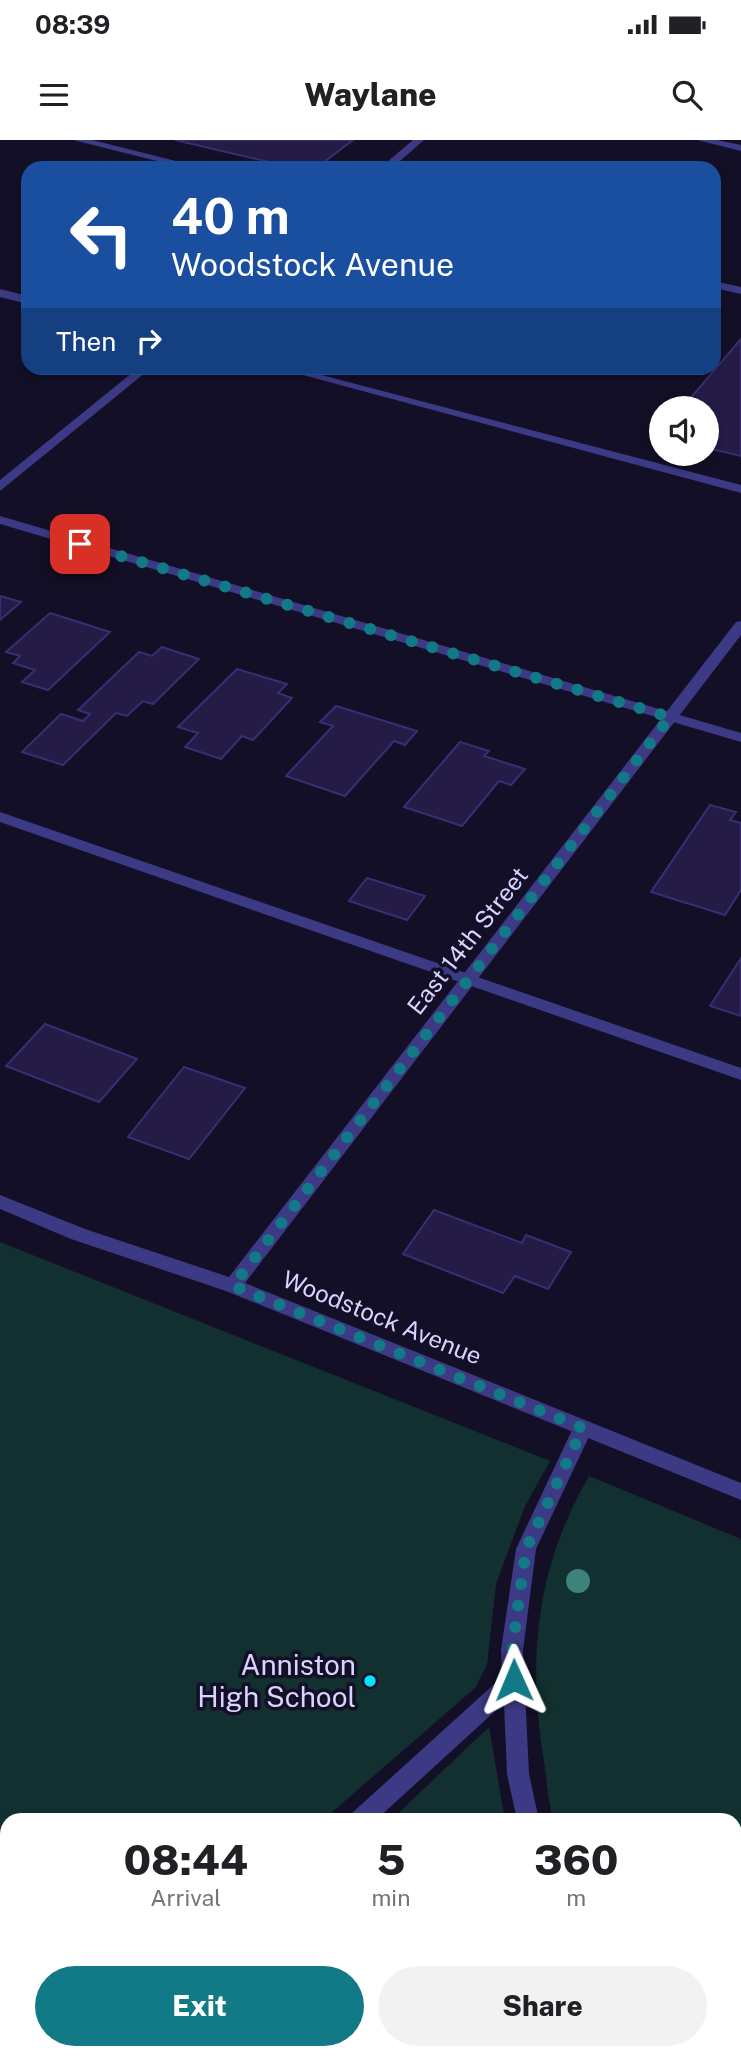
<!DOCTYPE html>
<html lang="en">
<head>
<meta charset="utf-8">
<style>
	:root { --surface:#fff; --page:#f2f2f2; --text:#202124; --muted:#757577; --accent:#127987 }
	body { margin:0; font-family:"Public Sans",sans-serif; background:var(--page); color:var(--text); height:100vh; display:flex; flex-direction:column; font-size:26px; white-space:nowrap }
	* { box-sizing:border-box; margin:0 }
	p { font-size:23px; color:var(--muted) }
	.icon { flex:none; width:38px; height:38px; fill:none; stroke:currentColor; stroke-width:2; stroke-linecap:round; stroke-linejoin:round }
	.map { position:relative; flex:1; overflow:hidden }
	.panel { position:absolute; left:0px; top:1673px; width:742px; height:247px; display:flex; flex-direction:column; background:var(--surface); border-radius:21px 21px 0 0; box-shadow:0 4px 10px #0003 }
	.panel>* { flex:none }
	.hud { position:absolute; left:21px; top:21px; width:700px; height:214px; border-radius:21px; box-shadow:0 4px 10px #0003; background:#1a4fa0; color:#fff; overflow:hidden }
	.buttons { position:absolute; left:649px; top:256px; display:grid; gap:14px }
	.buttons a { display:grid; place-items:center; width:70px; height:70px; border-radius:50%; background:var(--surface); box-shadow:0 4px 10px #0003; font-size:35px }
	.pin { position:absolute; display:grid; place-items:center; width:60px; height:60px; color:#fff; margin:-30px; border-radius:14px; box-shadow:0 4px 10px #0006 }
	.me { position:absolute; width:77px; margin:-38px; rotate:359deg; stroke-linejoin:round; filter:drop-shadow(0 0 5px #0008) }
	.turn { display:flex; align-items:center; gap:24px; height:147px; padding:0 35px; font-size:32px }
	.turn .icon { width:91px; height:91px; stroke-width:2.5 }
	.turn b { display:block; font-size:49px; line-height:60px }
	.then { display:flex; align-items:center; height:66px; padding:0 35px; background:#0003; gap:14px; font-size:26px }
	.eta { display:flex; justify-content:space-evenly; align-items:center; height:119px; text-align:center }
	.eta b { font-size:42px; font-weight:800; line-height:49px }
	.button { display:flex; gap:14px; margin-top:auto; padding:14px 35px }
	.button a { flex:1; height:80px; border-radius:42px; background:var(--accent); color:#fff; font-size:28px; font-weight:800; line-height:80px; text-align:center }
	.button a+a { background:var(--page); color:var(--text) }
	.status { display:flex; justify-content:space-between; align-items:center; height:49px; padding:0 35px; background:var(--surface); direction:ltr }
	.status svg { height:19px; fill:currentColor }
	header { display:flex; justify-content:space-between; align-items:center; height:91px; padding:0 35px; background:var(--surface); font-size:32px; font-weight:800 }
	.map>svg:first-child { display:block }
	.green { fill:#12302f }
	.building { fill:#241b47; stroke:#3b2d73; stroke-width:2 }
	.lines { fill:none; stroke-linecap:round; stroke-linejoin:round }
	.service { fill:#3d3a85; fill-rule:evenodd }
	.minor { fill:#3d3a85; fill-rule:evenodd }
	.tertiary { fill:#3d3a85; fill-rule:evenodd }
	.tree { fill:#3d827b }
	.route { stroke:#127987; stroke-width:12; stroke-dasharray:0 21.6 }
	.poi-dot { fill:#00e5ff; stroke:#130f26; stroke-width:2.5 }
	.labels { text-anchor:middle; stroke-width:7; stroke-linejoin:round; paint-order:stroke }
	.street-label { font-size:24px; fill:#d9d4ff; stroke:#130f26 }
	.near-poi-label { font-size:28px; fill:#d9d4ff; stroke:#130f26; text-anchor:end }
</style>
</head>
<body>
<div class="status"><b>08:39</b><svg viewBox="0 0 49 12"><path d="M0 12V9h3v3zM5 12V6h3v6zM10 12V3h3v9zM15 12V0h3v12zM26 1h20v11H26zM47 4h2v5h-2z"/></svg></div>
<header><svg class="icon" aria-label="menu" viewBox="0 0 24 24"><path d="M4 6h16M4 12h16M4 18h16"/></svg>Waylane<svg class="icon" aria-label="search" viewBox="0 0 24 24"><circle cx="10" cy="10" r="6"/><path d="M15 15l6 6"/></svg></header>
<div class="map">
<svg width="741" height="1919" viewBox="0 0 741 1919">
	<rect width="100%" height="100%" fill="#130f26"/>
	<!-- green -->
	<path class="green" d="M0 1102 550 1321 525 1366 496 1444 487 1525 475 1548 323 1680H7V1711L0 1709Z
		M589 1336 741 1399V1919H609L608 1913H735V1680H553C548 1661 547 1641 544 1622 527 1518 536 1428 589 1336Z
		M489 1587 505 1680H391Z
		M0 1763 7 1766V1913H48L45 1919H0Z
		M111 1913H554L555 1919H106Z"/>
	<!-- building -->
	<path class="building" d="M175 0H353L316 28H294Z
		M741 199V316L707 308V268H682Z
		M0 456 21 462 0 480Z
		M50 473 110 492 48 550 22 542 35 530 13 523 20 516 6 512Z
		M162 507 199 519 153 564 143 561 127 576 116 573 63 625 22 612 61 574 83 581 90 574 78 570 139 512 152 516Z
		M237 529 287 544 278 553 292 558 253 600 242 596 221 619 185 607 198 593 178 587Z
		M336 566 417 591 405 605 394 601 345 656 286 636 333 586 320 582Z
		M460 602 489 611 484 616 525 629 511 645 499 641 462 686 404 667Z
		M710 665 736 672 730 680 741 683V750L725 775 651 752Z
		M367 738 425 756 407 780 349 761Z
		M741 818V876L710 866Z
		M45 884 137 919 99 962 6 926Z
		M184 927 245 948 189 1019 128 997Z
		M434 1070 522 1103 526 1095 571 1112 548 1149 515 1136 503 1153 403 1114Z"/>
	<g class="lines">
		<!-- service -->
		<path class="service" d="M697 0H717L741 5V11Z
			M0 149 28 156V164L0 157Z
			M277 228H295L741 345V353Z
			M0 672 741 928V940L0 682Z"/>
		<!-- minor -->
		<path class="minor" d="M73 0H92L204 28H185Z
			M413 0H424L392 28H380Z
			M714 141 741 147V154L714 148Z
			M138 228H151L0 351V340Z
			M0 376 741 593V602L0 384Z
			M583 1280 590 1282 593 1288 536 1409 523 1510 529 1634 539 1680H517L507 1634 504 1563 376 1680H349L352 1673 502 1537 501 1510 516 1409 573 1288 576 1282Z
			M0 1725 7 1727V1749L0 1747Z
			M73 1913H99L97 1919H71Z
			M571 1913H595L596 1919H572Z"/>
		<!-- tertiary -->
		<path class="tertiary" d="M741 481V495L245 1143 741 1343V1360L226 1151 71 1099 0 1069V1055L85 1089 229 1137 736 482Z"/>
	</g>
	<!-- trees -->
	<circle class="tree" cx="578" cy="1441" r="12"/>
	<g class="lines">
		<!-- route -->
		<path class="route" d="M80 404 670 577 233 1146 583 1288 526 1409 512 1510 514 1540"/>
	</g>
	<!-- markers -->
	<circle class="poi-dot" cx="370" cy="1541" r="7"/>
	<g class="labels">
		<!-- street labels -->
		<g class="street-label">
			<text transform="translate(468 801) rotate(-52)" y="8">East 14th Street</text>
			<text transform="translate(382 1178) rotate(22)" y="8">Woodstock Avenue</text>
		</g>
		<!-- near-poi labels -->
		<g class="near-poi-label">
			<text x="356" y="1535">Anniston<tspan x="356" dy="32">High School</tspan></text>
		</g>
	</g>
</svg>
<div class="buttons">
<a><svg class="icon" aria-label="sound" viewBox="0 0 24 24"><path d="M4 9h4l5-4v14l-5-4H4zM17 9q2 3 0 6"/></svg></a>
</div>
<div class="pin" style="left:80px;top:404px;background:#d93025"><svg class="icon" aria-label="arrive" viewBox="0 0 24 24"><path d="M6 21V4h12l-3 4 3 4H6"/></svg></div>
<svg class="me" style="left:514px;top:1540px" viewBox="-20 -20 40 40"><path d="M0-17L14 15 0 8-14 15z" fill="#127987" stroke="#fff" stroke-width="4"/></svg>
<div class="hud">
<div class="turn"><svg class="icon" aria-label="left" viewBox="0 0 24 24"><path d="M17 20v-9H6M10 6l-5 5 5 5"/></svg><div><b>40 m</b>Woodstock Avenue</div></div>
<div class="then">Then<svg class="icon" aria-label="right" viewBox="0 0 24 24"><path d="M7 20v-9h11M14 6l5 5-5 5"/></svg></div>
</div>
<section class="panel">
<div class="eta">
<div><b>08:44</b><p>Arrival</p></div>
<div><b>5</b><p>min</p></div>
<div><b>360</b><p>m</p></div>
</div>
<div class="button"><a>Exit</a><a>Share</a></div>
</section>
</div>
</body>
</html>
